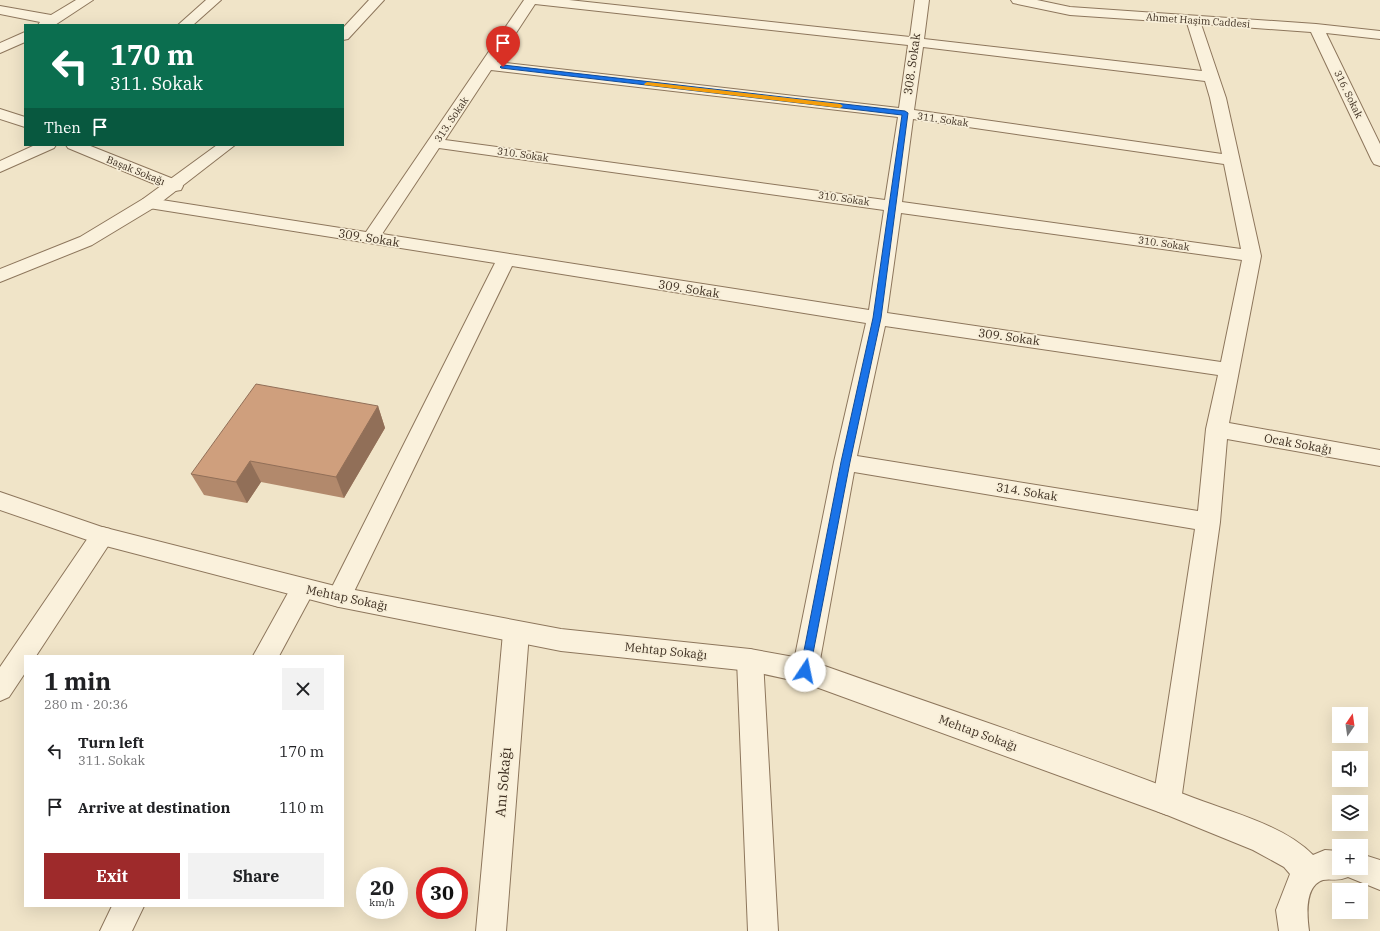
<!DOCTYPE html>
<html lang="en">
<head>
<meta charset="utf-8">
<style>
	:root { --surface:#fff; --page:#f2f2f2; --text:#202124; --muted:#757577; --accent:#9e2a2b }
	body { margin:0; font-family:"IBM Plex Serif",serif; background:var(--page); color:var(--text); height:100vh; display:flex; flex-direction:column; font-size:15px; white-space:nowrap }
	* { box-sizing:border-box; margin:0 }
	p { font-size:13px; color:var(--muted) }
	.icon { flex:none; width:22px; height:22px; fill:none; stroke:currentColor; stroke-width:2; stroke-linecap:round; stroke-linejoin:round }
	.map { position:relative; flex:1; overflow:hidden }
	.drawer { position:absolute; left:24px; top:655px; width:320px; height:252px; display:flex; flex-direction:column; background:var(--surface); border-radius:0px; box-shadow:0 4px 16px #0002 }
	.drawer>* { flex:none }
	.top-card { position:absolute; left:24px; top:24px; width:320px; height:122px; border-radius:0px; box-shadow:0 4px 16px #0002; background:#0b6e4f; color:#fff; overflow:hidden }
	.needle { width:26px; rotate:13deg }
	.controls { position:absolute; left:1332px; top:707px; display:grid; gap:8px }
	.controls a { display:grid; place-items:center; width:36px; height:36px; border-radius:0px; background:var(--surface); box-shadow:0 4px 16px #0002; font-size:20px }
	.speed { position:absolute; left:356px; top:867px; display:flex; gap:8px; font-size:20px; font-weight:700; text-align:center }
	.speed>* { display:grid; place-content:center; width:52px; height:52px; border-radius:50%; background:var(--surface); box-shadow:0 4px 16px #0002; line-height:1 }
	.speed small { font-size:10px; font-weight:400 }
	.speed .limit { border:6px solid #d22; background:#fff; color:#111 }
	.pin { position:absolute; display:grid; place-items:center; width:34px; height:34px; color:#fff; margin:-41px -17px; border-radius:50% 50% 50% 0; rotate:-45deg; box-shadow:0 0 4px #0007 }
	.pin .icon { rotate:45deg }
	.me { position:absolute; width:44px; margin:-22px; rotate:11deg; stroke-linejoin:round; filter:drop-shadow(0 0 3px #0008) }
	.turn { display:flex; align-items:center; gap:14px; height:84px; padding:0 20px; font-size:18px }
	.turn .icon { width:52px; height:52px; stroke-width:2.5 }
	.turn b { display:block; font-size:28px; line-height:34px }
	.then { display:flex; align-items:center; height:38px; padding:0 20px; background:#0003; gap:8px; font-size:15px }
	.round { display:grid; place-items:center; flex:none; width:42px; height:42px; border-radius:0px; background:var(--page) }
	.overview { display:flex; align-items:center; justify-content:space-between; height:68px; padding:0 20px }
	h1 { font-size:24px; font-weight:800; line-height:30px }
	.primary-button { display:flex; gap:8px; margin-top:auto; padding:8px 20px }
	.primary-button a { flex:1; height:46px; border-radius:0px; background:var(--accent); color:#fff; font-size:16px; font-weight:800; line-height:46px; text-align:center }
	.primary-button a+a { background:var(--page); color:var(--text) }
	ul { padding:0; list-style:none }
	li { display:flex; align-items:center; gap:12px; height:56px; padding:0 20px }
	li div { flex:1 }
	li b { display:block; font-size:15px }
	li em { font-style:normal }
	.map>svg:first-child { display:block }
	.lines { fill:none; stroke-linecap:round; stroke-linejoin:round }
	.minor-casing { stroke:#8d765c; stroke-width:2 }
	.tertiary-casing { stroke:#8d765c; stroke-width:2 }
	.minor { fill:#faf1dc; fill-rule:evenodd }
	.tertiary { fill:#faf1dc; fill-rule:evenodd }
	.wall { fill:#b2896c }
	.shaded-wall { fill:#916f58 }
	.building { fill:#cf9f7d; stroke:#916f58 }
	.route { fill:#1a73e8; stroke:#114b97 }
	.slow { fill:#f59e0b }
	.labels { text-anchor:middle; stroke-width:3.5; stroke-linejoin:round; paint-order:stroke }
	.far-street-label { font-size:10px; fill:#3d2e20; stroke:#f7eed8 }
	.street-label { font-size:12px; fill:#3d2e20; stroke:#f7eed8 }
	.near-street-label { font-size:14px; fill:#3d2e20; stroke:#f7eed8 }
</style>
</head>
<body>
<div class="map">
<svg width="1380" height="931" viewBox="0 0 1380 931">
	<rect width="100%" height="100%" fill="#f0e4c8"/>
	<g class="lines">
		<defs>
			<path id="minor" d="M76 0H93L55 25H38L40 22 0 14V6L51 15Z
				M206 0H221L193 25H178Z
				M524 0H569L910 37 915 0H929L924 39 1202 71 1187 23 1070 15 1013 3 1011 0H1037L1070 7 1316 24 1380 31V39L1326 33 1380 144V166L1374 164 1372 161 1311 32 1201 24 1226 98 1261 256 1229 423 1380 450V466L1227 439 1220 522 1181 801 1177 811 1167 815 1157 811 1153 801 1195 529 854 472 818 671 814 679 805 683 796 679 792 671 834 462 866 323 512 266 348 604 339 607 330 604 327 597 495 263 149 208 143 207 140 203 143 199 149 198 366 232ZM535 4 908 45 899 108 497 62ZM923 47 1205 81 1210 98 1222 154 914 110ZM491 70 898 117 885 200 445 140ZM913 119 1224 164 1241 249 902 202ZM439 148 884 210 869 310 382 234ZM901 213 1242 260 1221 362 887 313ZM885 326 1218 375 1206 429 1198 511 857 456Z
				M25 32V42L0 53V43Z
				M0 109 25 117V127L0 119Z
				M35 145H56L54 148 0 172V161Z
				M66 145H88L181 182 183 186 181 190 175 191 169 190 68 148Z
				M102 527 110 529 114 536 110 543 36 656H25V673L9 697 0 701V667L94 529Z
				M303 579 312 582 315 589 279 656H253L294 582Z
				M516 622 525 625 529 633 506 931H476L503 633 507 625Z
				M750 649 759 652 763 660 778 931H748L737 660 741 652Z
				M112 906H144L132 931H100Z"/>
			<path id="tertiary" d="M369 0H384L348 39 343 40V28Z
				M217 145H235L155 207 92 245 0 282V269L80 237 143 199Z
				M0 492 102 527 339 587 561 629 750 649 805 659C934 705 1066 748 1194 798 1231 812 1285 826 1313 855L1325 850 1339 851V868H1361V854L1380 860V890L1348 877C1336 882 1332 878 1323 880 1304 886 1307 916 1309 931H1279L1276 910 1290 874 1284 867 1253 850 1167 815 805 683 750 671 561 651 339 607 102 545 0 510Z"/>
		</defs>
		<!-- minor casing -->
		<use href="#minor" class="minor-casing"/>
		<!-- tertiary casing -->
		<use href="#tertiary" class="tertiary-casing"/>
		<!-- minor -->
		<use href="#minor" class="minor"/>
		<!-- tertiary -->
		<use href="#tertiary" class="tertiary"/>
	</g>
	<!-- wall -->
	<path class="wall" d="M378 406 385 428 344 498 261 482 247 503 204 495 191 474Z"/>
	<!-- shaded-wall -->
	<path class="shaded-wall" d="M378 406 385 428 344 498 336 477Z
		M250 461 261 482 247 503 236 482Z"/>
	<!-- building -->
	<path class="building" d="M256 384 378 406 336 477 250 461 236 482 191 474Z"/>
	<!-- route -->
	<path class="route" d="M503 65 905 111 908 113 881 318 850 462 809 674 805 676 802 674 800 671 841 462 873 318 902 115 501 68 500 67Z"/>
	<!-- slow -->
	<path class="slow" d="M647 82 840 104 843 106 840 108 645 85 644 84Z"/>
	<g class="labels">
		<!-- far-street labels -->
		<g class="far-street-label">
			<text transform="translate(1198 20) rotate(4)" y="4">Ahmet Haşim Caddesi</text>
			<text transform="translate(1349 94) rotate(64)" y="4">316. Sokak</text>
			<text transform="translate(451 119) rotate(-56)" y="4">313. Sokak</text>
			<text transform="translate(943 119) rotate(8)" y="4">311. Sokak</text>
			<text transform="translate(523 154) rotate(8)" y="4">310. Sokak</text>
			<text transform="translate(136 170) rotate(22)" y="4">Başak Sokağı</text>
			<text transform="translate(844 198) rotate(8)" y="4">310. Sokak</text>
			<text transform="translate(1164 243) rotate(8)" y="4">310. Sokak</text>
		</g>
		<!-- street labels -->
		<g class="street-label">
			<text transform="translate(912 64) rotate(-82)" y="4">308. Sokak</text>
			<text transform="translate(369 238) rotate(9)" y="4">309. Sokak</text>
			<text transform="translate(689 289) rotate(9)" y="4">309. Sokak</text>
			<text transform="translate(1009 337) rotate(8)" y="4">309. Sokak</text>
			<text transform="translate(1298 444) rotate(10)" y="4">Ocak Sokağı</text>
			<text transform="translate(1027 492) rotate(9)" y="4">314. Sokak</text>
			<text transform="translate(347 598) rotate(12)" y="4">Mehtap Sokağı</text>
			<text transform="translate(666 651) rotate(6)" y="4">Mehtap Sokağı</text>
			<text transform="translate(978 733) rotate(20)" y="4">Mehtap Sokağı</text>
		</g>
		<!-- near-street labels -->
		<g class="near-street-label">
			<text transform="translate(503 782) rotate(-85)" y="5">Anı Sokağı</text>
		</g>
	</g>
</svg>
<div class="controls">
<a><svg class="needle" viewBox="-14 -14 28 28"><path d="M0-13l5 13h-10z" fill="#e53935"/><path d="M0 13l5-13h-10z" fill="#757577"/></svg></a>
<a><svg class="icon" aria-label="sound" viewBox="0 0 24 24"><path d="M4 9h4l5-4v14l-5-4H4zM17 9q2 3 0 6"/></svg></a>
<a><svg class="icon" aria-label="layers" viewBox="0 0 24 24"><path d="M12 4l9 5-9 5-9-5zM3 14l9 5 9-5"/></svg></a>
<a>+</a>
<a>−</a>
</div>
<div class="speed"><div>20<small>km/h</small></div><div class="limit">30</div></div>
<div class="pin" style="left:503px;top:67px;background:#d93025"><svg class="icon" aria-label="arrive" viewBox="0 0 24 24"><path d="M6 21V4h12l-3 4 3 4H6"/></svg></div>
<svg class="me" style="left:805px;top:671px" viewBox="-20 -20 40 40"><circle r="19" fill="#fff"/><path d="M0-13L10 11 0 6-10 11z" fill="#1a73e8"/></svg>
<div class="top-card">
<div class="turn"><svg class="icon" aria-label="left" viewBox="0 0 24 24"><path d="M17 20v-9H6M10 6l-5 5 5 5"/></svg><div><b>170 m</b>311. Sokak</div></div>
<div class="then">Then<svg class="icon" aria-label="arrive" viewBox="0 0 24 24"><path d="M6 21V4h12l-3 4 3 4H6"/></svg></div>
</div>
<section class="drawer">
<div class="overview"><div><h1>1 min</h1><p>280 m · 20:36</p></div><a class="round"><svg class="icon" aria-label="close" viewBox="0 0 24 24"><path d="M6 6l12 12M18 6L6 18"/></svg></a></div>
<ul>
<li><svg class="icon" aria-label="left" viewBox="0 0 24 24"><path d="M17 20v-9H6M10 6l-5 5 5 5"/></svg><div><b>Turn left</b><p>311. Sokak</p></div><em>170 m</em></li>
<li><svg class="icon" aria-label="arrive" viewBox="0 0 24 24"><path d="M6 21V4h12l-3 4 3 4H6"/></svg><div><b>Arrive at destination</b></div><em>110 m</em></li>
</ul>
<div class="primary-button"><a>Exit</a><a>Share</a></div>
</section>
</div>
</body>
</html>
